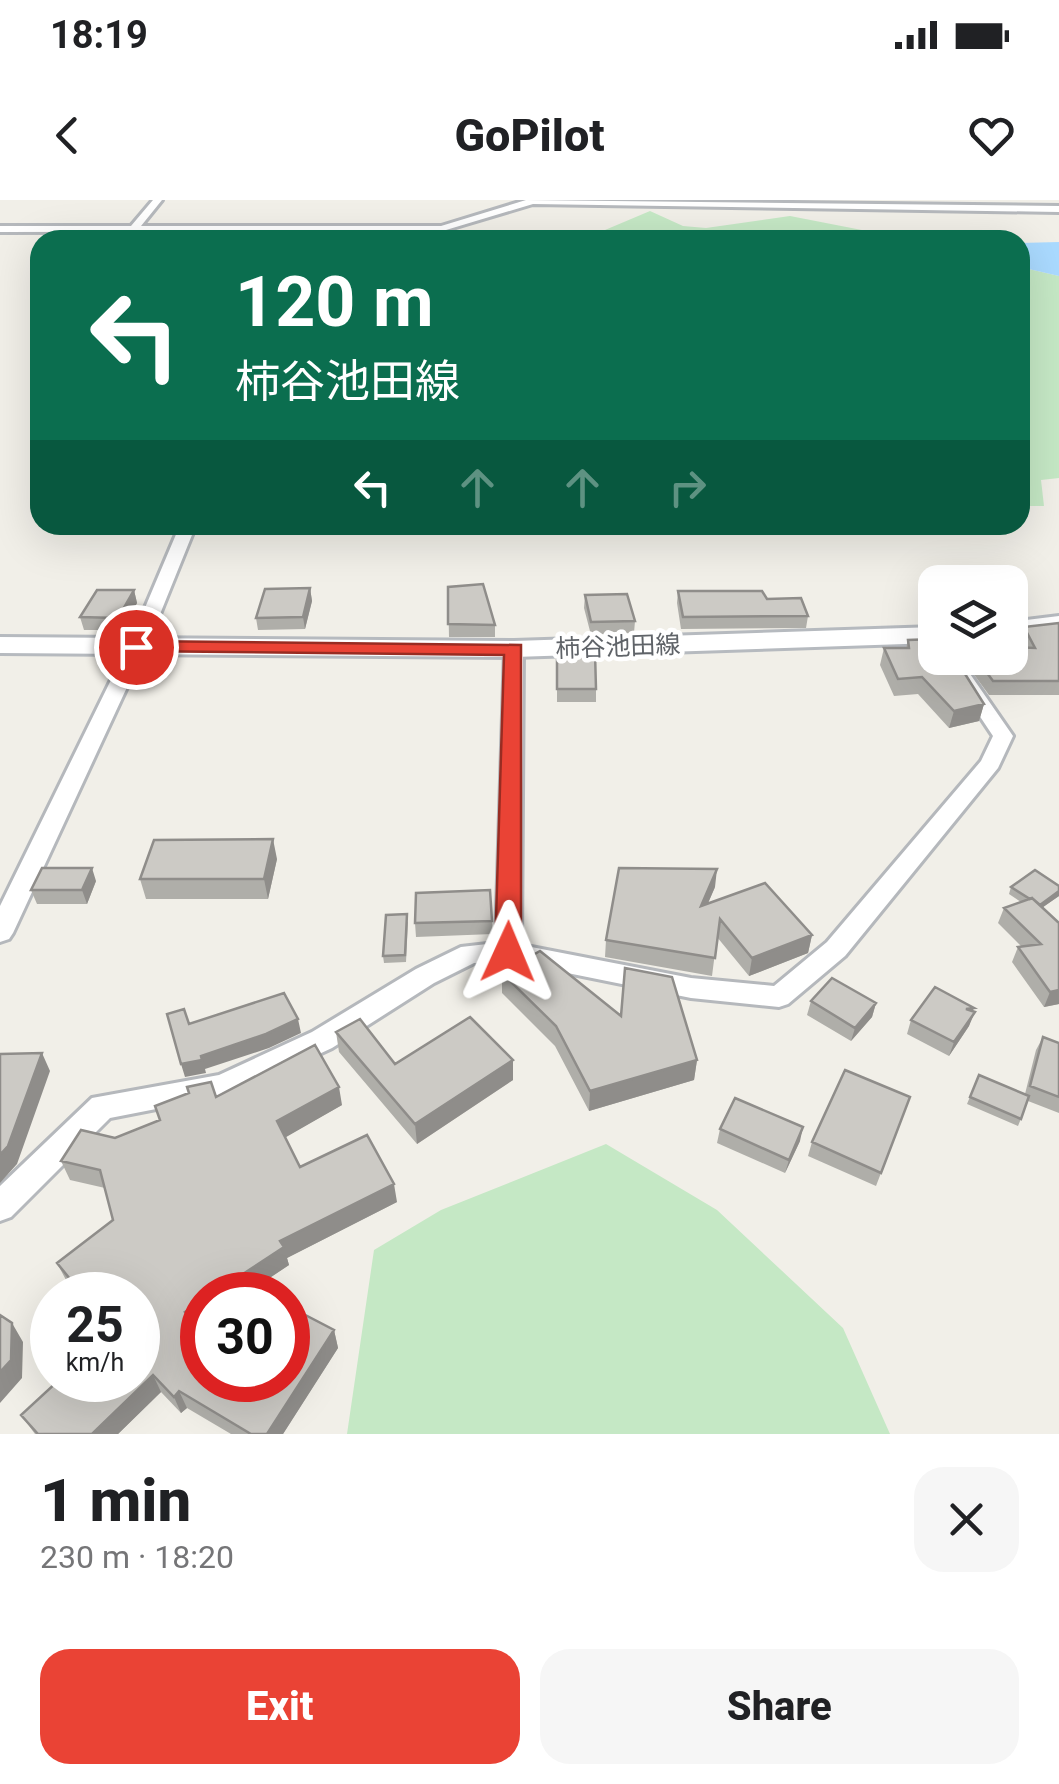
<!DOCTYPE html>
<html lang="en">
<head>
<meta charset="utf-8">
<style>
	:root { --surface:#fff; --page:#f6f6f6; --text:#202124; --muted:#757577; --accent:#ea4335 }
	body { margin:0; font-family:Roboto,"Noto Sans JP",sans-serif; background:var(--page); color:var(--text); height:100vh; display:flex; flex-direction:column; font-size:38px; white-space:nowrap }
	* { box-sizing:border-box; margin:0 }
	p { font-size:32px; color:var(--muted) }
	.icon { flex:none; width:55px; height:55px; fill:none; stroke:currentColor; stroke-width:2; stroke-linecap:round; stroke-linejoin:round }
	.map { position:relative; height:1234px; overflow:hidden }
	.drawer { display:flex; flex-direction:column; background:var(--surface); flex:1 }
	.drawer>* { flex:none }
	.hud { position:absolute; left:30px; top:30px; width:1000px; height:305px; border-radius:30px; box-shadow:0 10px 40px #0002; background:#0b6e4f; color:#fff; overflow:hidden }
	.tools { position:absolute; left:918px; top:365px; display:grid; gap:20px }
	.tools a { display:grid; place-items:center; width:110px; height:110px; border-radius:20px; background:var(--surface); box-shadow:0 10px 40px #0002; font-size:50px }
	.speed { position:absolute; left:30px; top:1072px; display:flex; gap:20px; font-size:50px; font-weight:700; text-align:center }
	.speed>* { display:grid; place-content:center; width:130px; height:130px; border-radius:50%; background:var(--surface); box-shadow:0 10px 40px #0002; line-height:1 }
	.speed small { font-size:25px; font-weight:400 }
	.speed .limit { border:15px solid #d22; background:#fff; color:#111 }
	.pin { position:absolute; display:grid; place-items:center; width:85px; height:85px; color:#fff; margin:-42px; border:5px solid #fff; border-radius:50%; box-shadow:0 2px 10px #0007 }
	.me { position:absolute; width:110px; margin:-55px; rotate:1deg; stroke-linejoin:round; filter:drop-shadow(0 0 8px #0008) }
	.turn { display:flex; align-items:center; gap:35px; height:210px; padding:0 40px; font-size:45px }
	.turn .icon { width:130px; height:130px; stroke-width:2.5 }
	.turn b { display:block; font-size:70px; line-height:85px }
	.lanes { display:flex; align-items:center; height:95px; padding:0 40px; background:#0003; justify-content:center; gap:50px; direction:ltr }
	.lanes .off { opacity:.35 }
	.round { display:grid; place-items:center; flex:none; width:105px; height:105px; border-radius:30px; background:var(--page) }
	.overview { display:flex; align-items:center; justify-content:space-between; height:170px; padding:0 40px }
	h1 { font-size:60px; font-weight:800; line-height:75px }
	.cta { display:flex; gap:20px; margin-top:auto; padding:20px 40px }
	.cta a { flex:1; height:115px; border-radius:30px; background:var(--accent); color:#fff; font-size:40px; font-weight:800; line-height:115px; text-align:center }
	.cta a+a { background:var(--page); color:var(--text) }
	.status { display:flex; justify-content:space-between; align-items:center; height:70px; padding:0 50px; background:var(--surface); direction:ltr }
	.status svg { height:28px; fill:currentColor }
	header { display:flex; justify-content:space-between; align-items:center; height:130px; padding:0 40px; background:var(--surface); font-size:45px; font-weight:800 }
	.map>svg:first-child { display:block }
	.green { fill:#c5e8c5 }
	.water { fill:#aadaff }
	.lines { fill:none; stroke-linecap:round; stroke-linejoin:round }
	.street-casing { stroke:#b5b8bc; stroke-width:6 }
	.secondary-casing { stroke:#b6babf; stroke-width:6 }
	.street { fill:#fff; fill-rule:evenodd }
	.secondary { fill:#fff; fill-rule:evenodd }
	.wall { fill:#afaea9 }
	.shaded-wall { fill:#8f8d8a }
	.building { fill:#cccac5; stroke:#8f8d8a; stroke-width:2.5 }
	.route { fill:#ea4335; stroke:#982c22; stroke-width:2.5 }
	.labels { text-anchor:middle; stroke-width:9; stroke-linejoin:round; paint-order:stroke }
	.street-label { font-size:25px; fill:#5f6368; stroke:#fff }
</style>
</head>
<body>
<div class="status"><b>18:19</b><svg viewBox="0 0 49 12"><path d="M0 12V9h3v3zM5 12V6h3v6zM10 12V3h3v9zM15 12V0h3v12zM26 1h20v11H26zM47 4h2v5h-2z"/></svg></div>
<header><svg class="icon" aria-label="back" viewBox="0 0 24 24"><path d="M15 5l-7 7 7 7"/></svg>GoPilot<svg class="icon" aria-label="heart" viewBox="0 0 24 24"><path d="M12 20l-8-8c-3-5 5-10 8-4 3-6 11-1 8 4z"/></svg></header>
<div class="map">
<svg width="1059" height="1234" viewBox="0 0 1059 1234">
	<rect width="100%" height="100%" fill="#f1efe8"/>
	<!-- green -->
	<path class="green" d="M650 11 683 26 706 28 790 16 913 40H602L605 30Z
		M1020 67 1059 76V278L1041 280 1044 306H1020Z
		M606 944 717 1010 843 1128 890 1234H347L374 1050 441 1010Z"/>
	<!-- water -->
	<path class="water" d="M1059 42V76L1020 67V43Z"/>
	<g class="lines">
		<defs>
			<path id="street" d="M153 0H162L141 26H441L526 0 1059 6V12L533 4 446 30 426 40H414L430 31 0 32V26H131Z
				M180 325H196L154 429 13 733 9 739 0 742V706L136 429Z
				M514 443 523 449 521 745 691 778 774 786 827 742 981 561 993 536 941 458H959L1013 536 998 568 845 756 788 804 779 807 691 798 508 761 474 763 434 783 332 848 233 894 110 918 11 1017 0 1021V986L92 898 219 875 312 832 416 769 461 747 496 743 505 449Z"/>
			<path id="secondary" d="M1059 416V432L1010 438V422Z
				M935 427V443L514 457 0 453V437L514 441Z"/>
		</defs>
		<!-- street casing -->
		<use href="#street" class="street-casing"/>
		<!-- secondary casing -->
		<use href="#secondary" class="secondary-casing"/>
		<!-- street -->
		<use href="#street" class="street"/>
		<!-- secondary -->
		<use href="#secondary" class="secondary"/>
	</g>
	<!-- wall -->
	<path class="wall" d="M448 387 495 425V437H449Z
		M310 388 312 401 305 429 258 430 256 418Z
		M134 390 137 403 122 430H84L80 417Z
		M678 391 767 399 808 416 806 428 681 429 677 403Z
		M585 395 635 421 634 433 591 435 584 408Z
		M1059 423V495H989L962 458H1010L1023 447 1020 441 1024 427Z
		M908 440 984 504 979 521 949 528 918 494 894 496 880 465 884 448H906Z
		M557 451 596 489V502H557Z
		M277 659 268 699H146L140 679Z
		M96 681 87 704H37L31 690Z
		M1059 686V696L1043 707 1059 804 1044 807 1012 762 1018 747H1022L998 723 1004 708 1021 702 1009 694 1011 687Z
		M715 687 708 703 812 735 808 753 749 776 717 737 712 776 605 757 606 740Z
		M490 690 493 734 416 737 415 723Z
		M408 721 406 762 384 763 383 756Z
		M502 773 621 816 697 860 694 880 589 911 555 846 502 793Z
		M811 801 876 803 872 817 851 841 807 815Z
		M973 812 969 826 949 856 907 834 911 820Z
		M336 832 395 864 513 860V880L417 944 339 852Z
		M1043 837 1059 843V913L1028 901 1018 926 967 904 979 875 1025 894 1036 850Z
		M216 897 342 905 285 937 300 967 397 1002 287 1058 289 1065 198 1126 202 1180 334 1130 338 1148 283 1234H231L187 1208 181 1213 161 1192 118 1234H35L21 1215 138 1180V1095H78L66 1080 57 1063 113 1020 105 988 70 980 61 961Z
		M910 897 876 986 808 956 812 942Z
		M720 929 800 941 785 973 717 943Z"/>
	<!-- shaded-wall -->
	<path class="shaded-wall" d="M310 388 312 401 305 429 303 417Z
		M134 390 137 403 122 430 118 418Z
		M984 504 979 521 949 528 954 511Z
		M273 639 277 659 268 699 264 679Z
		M92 668 96 681 87 704 82 690Z
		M717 669 715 687 699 724 701 706Z
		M1059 691V696L1036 712 1039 705Z
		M812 735 808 753 749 776 752 758Z
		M1059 790V804L1044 807 1050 792Z
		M876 803 872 817 851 841 855 828Z
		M974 808 969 820 975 812 969 826 949 856 966 809Z
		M298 819 301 833 269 848 205 869 206 873 185 877 181 864Z
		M42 853 50 871 17 964 0 983V955Z
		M513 860V880L417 944 415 924Z
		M697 860 694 880 589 911 590 891Z
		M339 887 342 905 281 940 277 921Z
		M803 927 800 941 785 973 789 960Z
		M394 984 397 1002 287 1058 289 1065 244 1095H211L280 1041Z
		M202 1101V1123L192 1130 185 1112Z
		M12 1123 23 1142 22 1178 0 1203V1172Z
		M334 1130 338 1148 283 1234H267Z
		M153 1175 161 1192 118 1234H92Z
		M179 1191 187 1208 181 1213 174 1197Z"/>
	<!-- building -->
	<path class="building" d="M483 384 495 425 448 424V387Z
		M310 388 303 417 256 418 265 389Z
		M97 390H134L118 418 80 417Z
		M678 391H762L767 399 801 398 808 416 683 417Z
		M627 394 635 421 591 422 585 395Z
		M1059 423V481H993L976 458H1010V447L1035 448 1024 427Z
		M935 439V458H955L984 504 954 511 922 477 898 479 884 448H909L908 440Z
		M557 451 595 452 596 489H557Z
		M273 639 264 679H140L154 640Z
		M42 668H92L82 690H31Z
		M619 668 717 669 701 706 765 683 812 735 752 758 720 719 715 758 606 740Z
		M1035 670 1059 686V691L1040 705 1032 698 1030 699 1011 687Z
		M490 690 492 721 415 723 416 693Z
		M1032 698 1059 723V790L1050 792 1018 747 1041 744 1004 708Z
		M407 714 405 755 383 756 386 715Z
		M540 751 621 816 625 768 672 777 697 860 590 891 556 826 502 773Z
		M832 778 876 803 855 828 811 801Z
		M935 787 974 808 966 809 975 812 954 842 911 820Z
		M284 793 298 819 266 834 201 856 202 860 181 864 167 814 184 809 189 824Z
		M470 817 513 860 415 924 336 832 360 819 395 864Z
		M1043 837 1059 843V897L1030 886Z
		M315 845 339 887 277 921 300 967 367 935 394 984 280 1041 284 1047 211 1095H202V1101L185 1112 202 1130V1180H288V1106L334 1130 267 1234H251L179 1191 174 1197 153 1175 92 1234H38L21 1215 59 1180H138V1095H83L57 1063 113 1020 100 970 61 961 81 930 115 938 160 920 155 906 189 893 187 887 211 882 216 897Z
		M42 853 8 946 0 955V854Z
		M845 870 910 897 881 973 812 942Z
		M979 875 1029 896 1021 919 970 897Z
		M735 898 803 927 789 960 720 929Z
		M0 1115 12 1123 11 1160 0 1172Z"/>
	<!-- route -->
	<path class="route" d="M136 441 521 445V752L517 759H499L495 752 504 455 130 451 127 447Z"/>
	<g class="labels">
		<!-- street labels -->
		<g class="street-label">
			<text transform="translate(618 446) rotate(-2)" y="9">柿谷池田線</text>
		</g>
	</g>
</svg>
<div class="tools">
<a><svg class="icon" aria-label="layers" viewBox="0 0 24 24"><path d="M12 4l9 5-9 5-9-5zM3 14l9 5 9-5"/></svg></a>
</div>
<div class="speed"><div>25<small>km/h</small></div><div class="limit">30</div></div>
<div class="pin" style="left:136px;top:447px;background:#d93025"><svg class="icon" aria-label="arrive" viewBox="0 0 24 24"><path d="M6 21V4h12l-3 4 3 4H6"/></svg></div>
<svg class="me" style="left:508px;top:752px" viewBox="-20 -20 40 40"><path d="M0-17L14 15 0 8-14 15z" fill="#ea4335" stroke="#fff" stroke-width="4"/></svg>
<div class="hud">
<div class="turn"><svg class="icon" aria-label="left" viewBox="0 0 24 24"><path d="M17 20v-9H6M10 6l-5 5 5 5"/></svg><div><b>120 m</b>柿谷池田線</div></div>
<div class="lanes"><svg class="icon" aria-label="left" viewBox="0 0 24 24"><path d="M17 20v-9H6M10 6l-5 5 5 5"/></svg><svg class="icon off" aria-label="ahead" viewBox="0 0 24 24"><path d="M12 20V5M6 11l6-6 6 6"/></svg><svg class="icon off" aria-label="ahead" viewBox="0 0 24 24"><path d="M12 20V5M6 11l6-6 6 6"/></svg><svg class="icon off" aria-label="right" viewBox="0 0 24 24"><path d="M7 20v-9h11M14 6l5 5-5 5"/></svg></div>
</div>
</div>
<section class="drawer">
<div class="overview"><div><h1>1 min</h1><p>230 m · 18:20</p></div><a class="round"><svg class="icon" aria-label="close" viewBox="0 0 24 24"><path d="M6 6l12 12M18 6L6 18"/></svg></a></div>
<div class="cta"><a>Exit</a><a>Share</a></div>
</section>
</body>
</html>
